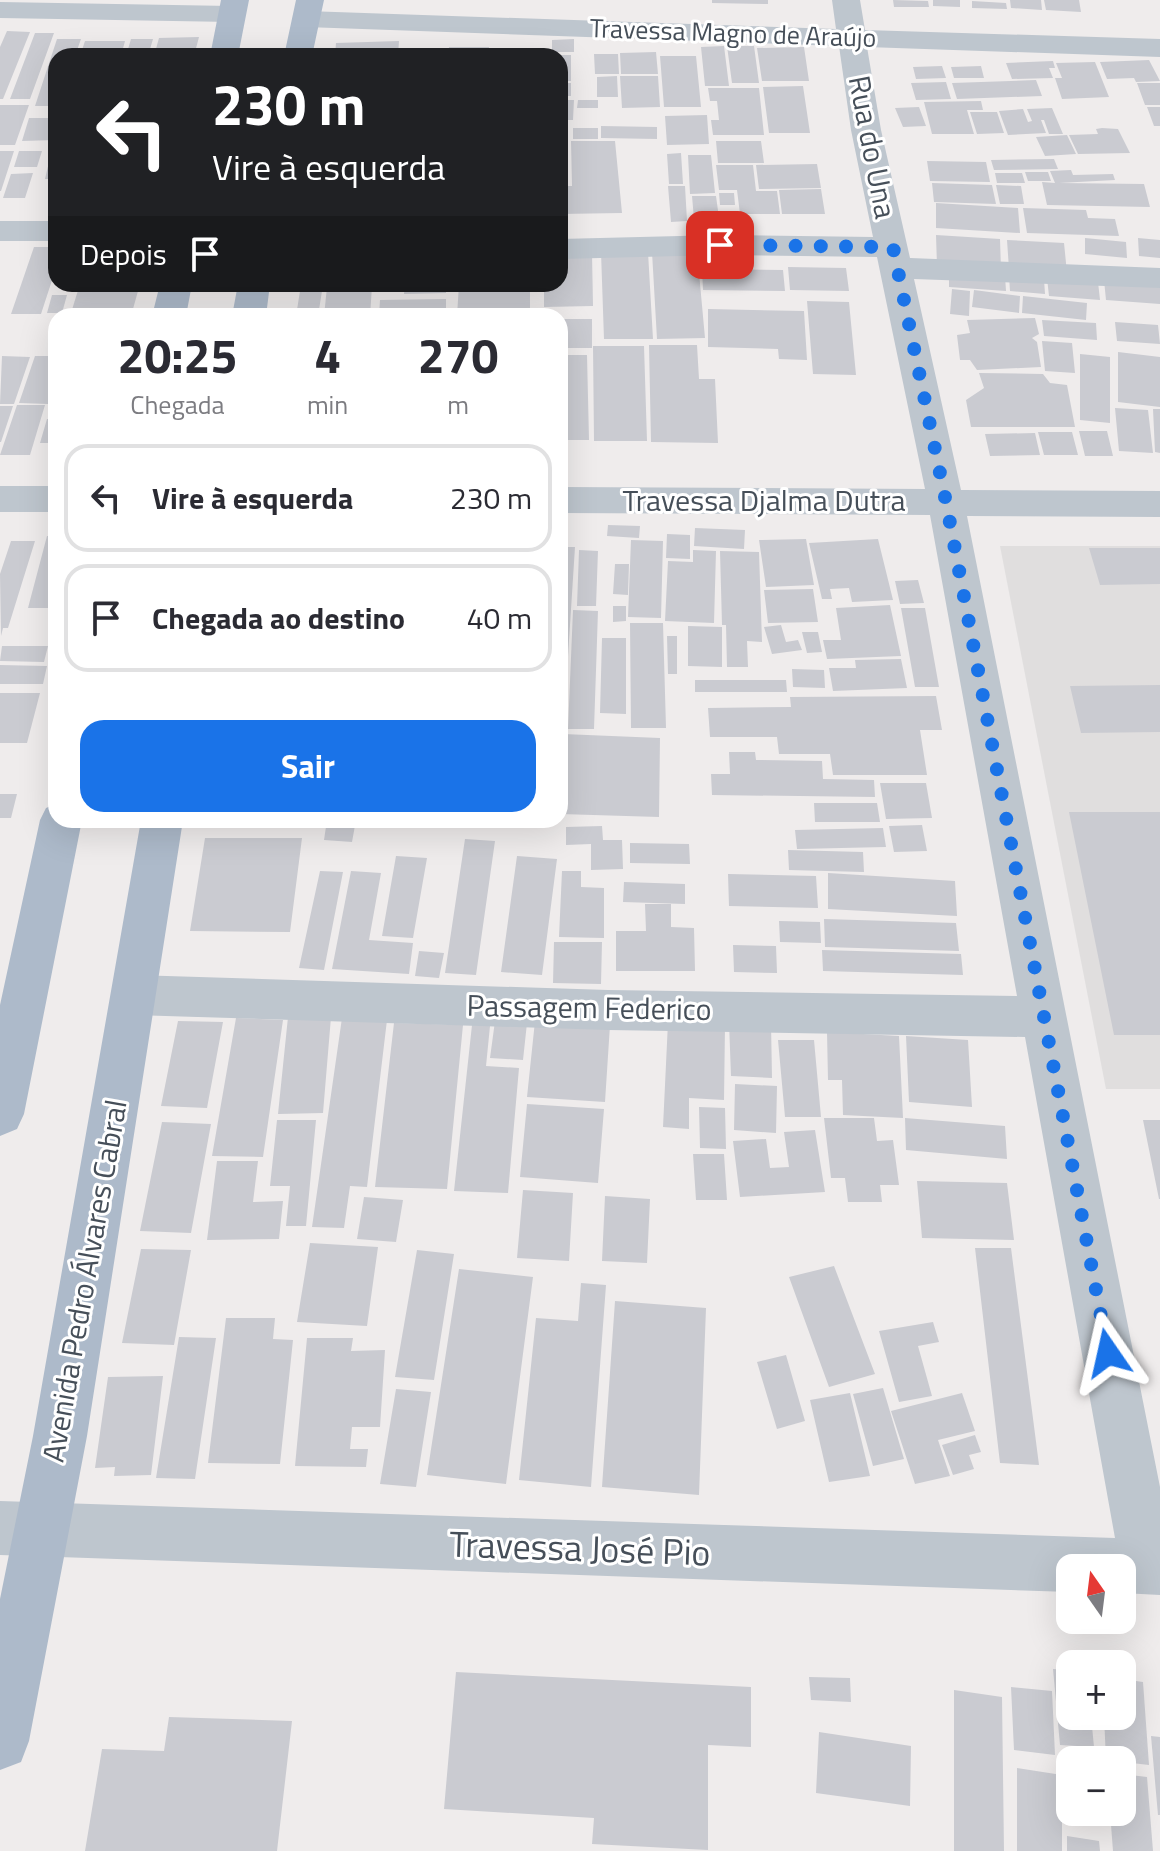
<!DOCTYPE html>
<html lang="pt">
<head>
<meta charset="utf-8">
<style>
	:root { --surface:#fff; --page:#f2f2f3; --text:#2b2b33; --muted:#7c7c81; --line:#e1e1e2; --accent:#1a73e8 }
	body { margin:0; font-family:"Titillium Web",sans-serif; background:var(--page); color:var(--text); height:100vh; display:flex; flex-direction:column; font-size:30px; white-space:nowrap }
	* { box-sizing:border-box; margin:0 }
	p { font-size:26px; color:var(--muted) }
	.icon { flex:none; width:44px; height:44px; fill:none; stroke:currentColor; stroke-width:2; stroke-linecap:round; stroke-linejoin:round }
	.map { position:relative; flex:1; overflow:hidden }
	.drawer { position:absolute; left:48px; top:308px; width:520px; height:520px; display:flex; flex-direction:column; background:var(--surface); border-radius:24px; box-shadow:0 8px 32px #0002 }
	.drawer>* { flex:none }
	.hud { position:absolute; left:48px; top:48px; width:520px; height:244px; border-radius:24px; box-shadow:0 8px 32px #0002; background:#202124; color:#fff; overflow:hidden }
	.needle { width:52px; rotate:346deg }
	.controls { position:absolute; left:1056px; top:1554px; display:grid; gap:16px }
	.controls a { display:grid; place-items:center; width:80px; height:80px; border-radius:16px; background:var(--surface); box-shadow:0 8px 32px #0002; font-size:40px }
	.pin { position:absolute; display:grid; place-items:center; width:68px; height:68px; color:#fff; margin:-34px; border-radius:16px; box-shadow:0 4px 12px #0006 }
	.me { position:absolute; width:88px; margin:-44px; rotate:349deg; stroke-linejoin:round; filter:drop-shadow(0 0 6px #0008) }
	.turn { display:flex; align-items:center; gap:28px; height:168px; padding:0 32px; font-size:36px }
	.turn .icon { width:104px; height:104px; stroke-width:2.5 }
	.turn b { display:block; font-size:56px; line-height:68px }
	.then { display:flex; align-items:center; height:76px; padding:0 32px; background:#0003; gap:16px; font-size:30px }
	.eta { display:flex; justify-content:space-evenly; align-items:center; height:136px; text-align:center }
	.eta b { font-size:48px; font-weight:700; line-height:56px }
	.primary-button { display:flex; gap:16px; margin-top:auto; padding:16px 32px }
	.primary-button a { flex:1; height:92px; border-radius:24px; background:var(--accent); color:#fff; font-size:32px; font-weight:700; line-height:92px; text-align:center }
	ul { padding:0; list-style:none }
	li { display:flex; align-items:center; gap:24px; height:108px; margin:0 16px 12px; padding:0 16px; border:4px solid var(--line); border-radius:24px }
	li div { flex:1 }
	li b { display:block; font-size:30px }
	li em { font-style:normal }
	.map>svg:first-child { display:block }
	.education { fill:#e0dede }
	.building { fill:#cacbd1 }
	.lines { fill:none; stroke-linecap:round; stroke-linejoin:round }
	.minor { fill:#bec6ce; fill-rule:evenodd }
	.major { fill:#adbaca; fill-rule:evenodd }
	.route { stroke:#1a73e8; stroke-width:14; stroke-dasharray:0 25.2 }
	.labels { text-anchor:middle; stroke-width:6; stroke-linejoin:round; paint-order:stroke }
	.far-street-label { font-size:26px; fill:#464f59; stroke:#fff }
	.street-label { font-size:30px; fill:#464f59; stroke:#fff }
	.near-street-label { font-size:36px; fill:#464f59; stroke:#fff }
</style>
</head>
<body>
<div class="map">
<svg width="1160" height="1851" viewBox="0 0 1160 1851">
	<rect width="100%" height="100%" fill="#efecec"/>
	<!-- education -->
	<path class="education" d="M1000 546H1160V1089H1106Z"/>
	<!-- building -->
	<path class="building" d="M712 0H768V4L712 3Z
		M893 0 928 1 929 7H894Z
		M933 0H960V7L933 6Z
		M1010 0H1041L1042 10 1011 8Z
		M1044 0H1079L1081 12 1046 10Z
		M972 1 1006 3 1007 9 972 8Z
		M7 31 30 32 3 99H0V47Z
		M35 33H54L30 99H10Z
		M199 37 194 56H154L159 38Z
		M57 39H81L75 56H56V106H35Z
		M131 39H153L148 56H126Z
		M574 39V52H552V40Z
		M85 41H125L121 56H80Z
		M399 41 398 56H335L336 43Z
		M724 46 729 86H705L701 47Z
		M727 46H754L759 83H732Z
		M449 47H489L488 56H448Z
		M804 47 809 81H762L757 48Z
		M405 52H444V56H405Z
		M656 52 658 74H621L620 53Z
		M594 54H618L619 74H595Z
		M571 55V81H560V55Z
		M660 56H696L701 107H664Z
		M1149 60 1160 81 1136 82 1134 78 1107 79 1100 62Z
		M1053 61 1055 68H1049L1053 78 1012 79 1006 63Z
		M1095 62 1109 97 1062 99 1055 78H1062L1056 63Z
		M942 66 946 78 916 79 913 67Z
		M981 66 984 78H954L951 67Z
		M617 76 618 97H597V77Z
		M620 76H658L660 107 622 108Z
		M1036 80 1042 96 957 99 952 83Z
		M946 82 951 99 916 100 911 83Z
		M560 83H571V96H560Z
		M1137 83H1160V105H1145Z
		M803 86 810 133H769L763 87Z
		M708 88H759L764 135H713L711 120H719L717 101H710Z
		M560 100H574L573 120H560Z
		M578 100H598V108H577Z
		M981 101 983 110H967L974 134H932L924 102Z
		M0 105H29L15 145H0Z
		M919 107 926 126 903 127 895 108Z
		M1147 107H1160V126H1154Z
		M1052 108 1063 134H1049L1044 120H1041L1046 133 1008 135 999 111 1023 109 1028 122 1032 121 1027 109Z
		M970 112H997L1004 133 977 134Z
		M707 115 709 144 667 145 665 116Z
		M29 118H56V140L22 141Z
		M601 126 657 127V139L601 138Z
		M573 128H598V139H573Z
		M1102 128 1118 129 1130 153 1078 154 1069 135 1098 134 1096 129Z
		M1067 135 1076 154 1045 156 1036 137Z
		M560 141H568L567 184H560Z
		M571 141H615L622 213 560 214V186H572Z
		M716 141H761L764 163H718Z
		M53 145H56V179H45Z
		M0 151H14L1 191H0Z
		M19 151H42L37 167H14Z
		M681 153 683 184H669L667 154Z
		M688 155H711L715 193 690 194Z
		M1054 159 1058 169 994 170 991 160Z
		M927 161 986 162 990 182 930 181Z
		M817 164 821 188 759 189 756 165Z
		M716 165H753L756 191H777L780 214H740L737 190H719Z
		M1071 170 1073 175 1113 174 1115 180 1059 183 1144 184 1150 207 1047 205 1042 182 1055 183 1050 171Z
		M1025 172H1048L1051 181H1028Z
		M33 173 25 198H3L11 174Z
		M995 173H1022L1025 183H997Z
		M932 183 992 185 996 204 934 202Z
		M996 185 1021 186 1024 204H1000Z
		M668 186H685L687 221 671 222Z
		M821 189 825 214H782L779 190Z
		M719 193H734L735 205H720Z
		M692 196H716L719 218 694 219Z
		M936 203 1018 208 1020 233 936 228Z
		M1023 208 1086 210 1088 218 1115 219 1119 236 1027 233Z
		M936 235 1000 239 1001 270 937 266Z
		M1085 238 1126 242 1127 258 1085 254Z
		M1138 238 1160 240V258L1139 256Z
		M1007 240 1064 243 1067 273 1009 269Z
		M34 247H56V268L41 314H11Z
		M697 251 705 338 657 339 652 252Z
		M601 252H648L653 339H604Z
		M592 253 593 306 544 307V284H560V254Z
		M788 267 846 268 849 291 790 290Z
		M702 269 783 270 785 291 703 290Z
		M949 272 1005 276 1006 291 949 287Z
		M1009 276 1044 279 1045 294 1010 291Z
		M1047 278 1098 282 1100 300 1049 296Z
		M1104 280 1160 284V304L1106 300Z
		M80 284H140L131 316H70Z
		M405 284H446V293L404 294Z
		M459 284H530V316H457Z
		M372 286 370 316H324L327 287Z
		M952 289 970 291 969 316 950 314Z
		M974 290 1020 296 1019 313 972 307Z
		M300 291H322L318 316H296Z
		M52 295H67L62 313H47Z
		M1023 296 1087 303 1086 320 1022 313Z
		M446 299V316H379L380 300Z
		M807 301 849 302 856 375 813 374Z
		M708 309 804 311 807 360 779 359 778 349 708 347Z
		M1035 318 1039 334 1032 338 1037 342 1041 367 977 370 970 360H960L957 335 970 333 967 320Z
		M561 319H592V348H561Z
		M1042 320 1096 323 1097 340 1044 336Z
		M1115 322 1158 325 1160 344 1117 341Z
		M1042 341 1072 343 1075 373 1045 371Z
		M649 345H697L699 379H715L718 443 651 442Z
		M593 346H644L647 441H594Z
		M1118 352 1160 357V407L1118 402Z
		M1080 354 1110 357V423L1080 420Z
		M560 355H587L589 440H560Z
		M2 356 30 357 14 404H0Z
		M35 356H56V377L48 404 19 403Z
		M979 373 1043 374 1050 383 1067 385 1075 427H971L966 400 984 388Z
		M17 405H45L30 455H0Z
		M0 406H13L1 442H0Z
		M1115 408 1148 410 1153 453 1119 451Z
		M1153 409H1160V453L1155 452Z
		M47 419H56V443H40Z
		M1079 431H1107L1113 456H1085Z
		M1038 432H1072L1078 455H1044Z
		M1035 433 1040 455 990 456 985 434Z
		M608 525 640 526 639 538 607 536Z
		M695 528 745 530 744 549 694 546Z
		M667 534 690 535V559L666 558Z
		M47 536H56V608H28Z
		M806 539 814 585 766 587 759 540Z
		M878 539 893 600 852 602 849 588 830 589 832 599H822L809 543Z
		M631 540 663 541 661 618 628 617Z
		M11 541H35L8 628H3L1 636 0 574Z
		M560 547H575L563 734 660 738 659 817 560 814Z
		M1089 548H1160V584L1100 585Z
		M579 550 598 551 596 606H577Z
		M693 550 716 551 714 623 665 621 668 561 693 562Z
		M720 551 759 552 762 642 747 641 748 667H727L726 625H722Z
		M615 564H629L628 595 613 594Z
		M918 580 924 603 900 604 895 581Z
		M813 589 818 622 768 623 764 590Z
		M890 605 901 656 827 659 823 640H841L836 608Z
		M613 606H626V621L613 622Z
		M901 608H925L939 687H915Z
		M573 610 598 611 594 729H568Z
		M630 623H663L666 728H631Z
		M781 625 786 642 798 640 802 650 772 654 764 627Z
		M688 626 722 627V667L688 666Z
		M802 632H818L822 652 807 653Z
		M667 636H677V674H668Z
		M602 638H626V714L600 713Z
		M2 646H48L44 662 0 661Z
		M901 659 907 688 833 691 829 668H856L855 660Z
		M0 665 47 666 43 684H0Z
		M792 669 824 670 825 688 793 687Z
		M695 680H786L787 692H695Z
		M1160 685V732L1081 733 1070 686Z
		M0 693H40L27 743H0Z
		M936 696 942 730H920L927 775H833L830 754H779L777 737H710L708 708 791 707 790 697Z
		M729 752H755L756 760 822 761 823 779 874 780 875 797 712 795 711 774H730Z
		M880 783H926L932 818 886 819Z
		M0 794H17L11 818H0Z
		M814 803H877L880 822H815Z
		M1069 812H1160V1035H1114Z
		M327 820H356L352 842 324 840Z
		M362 820H394V825H361Z
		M922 825 927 851 894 852 889 826Z
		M602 826 603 840H622L623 869 591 870V844L566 845V827Z
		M883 828 886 847 797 849 795 830Z
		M205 838H302L290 932 190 931Z
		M465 839 495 841 476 975 445 973Z
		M630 843 689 844 690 864 630 863Z
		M788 850 863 852 864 872 789 870Z
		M396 856 427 858 413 938 382 936Z
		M517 856 557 859 542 975 501 972Z
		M320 871 343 872 324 970 299 968Z
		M351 871 381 873 369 940 413 943 409 974 332 969Z
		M562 871H581V887L604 888V938L559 937Z
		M828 873 955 881 957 916 828 909Z
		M728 874 816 876 818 908 729 906Z
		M624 882 685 884V904L623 902Z
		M645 904H671V927L694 928 695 971H616V931H646Z
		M824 919 956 923 959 951 825 947Z
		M779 921 820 922 821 943 780 942Z
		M554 942H602L601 984 553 983Z
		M733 945 776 946 777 973 734 972Z
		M822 950 961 954 963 975 823 971Z
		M419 951 444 953 439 978 415 976Z
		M288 1017H331L323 1113 278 1114Z
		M236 1018 283 1020 263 1157 212 1156Z
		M342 1018 387 1020 367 1187 350 1186 344 1228 312 1227Z
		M178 1021 223 1022 207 1108 161 1106Z
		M495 1021 527 1023 523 1060 490 1058Z
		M535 1021 610 1025 605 1102 527 1097Z
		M668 1022 725 1025 724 1100 689 1098V1129L663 1127Z
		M729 1022 771 1023 772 1078 731 1076Z
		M394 1023 463 1025 447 1189 375 1187Z
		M472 1025 490 1026 486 1066 519 1068 508 1193 454 1191Z
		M827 1032 899 1036 903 1118 843 1115 842 1080H828Z
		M906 1036 968 1040 972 1107 909 1102Z
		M778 1040H814L821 1117H785Z
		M735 1084 777 1086 776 1133 734 1130Z
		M527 1104 604 1109 598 1183 520 1177Z
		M699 1107 725 1108 726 1149 700 1148Z
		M824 1118H874L877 1141 893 1140 899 1185H880L882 1202H848L845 1178H831Z
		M905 1118 1005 1126 1007 1159 906 1150Z
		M277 1120H316L306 1226H286L290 1186H270Z
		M1143 1120H1160V1199H1159Z
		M162 1122 211 1124 191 1233 140 1231Z
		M815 1130 825 1192 740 1197 733 1141 766 1139 770 1168 789 1167 784 1132Z
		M693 1154H724L727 1200H696Z
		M217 1161H258L253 1202 283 1201 279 1239 207 1240Z
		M917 1181 1007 1183 1014 1240 922 1238Z
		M523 1190 573 1193 569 1261 517 1258Z
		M605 1196 650 1199 647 1263 602 1261Z
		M364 1197 403 1200 396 1242 357 1239Z
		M310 1243 378 1247 367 1326 297 1322Z
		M975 1248H1011L1039 1465 1000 1463Z
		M141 1249 191 1250 174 1345 122 1343Z
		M417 1250 454 1254 434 1380 395 1377Z
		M834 1266 875 1374 829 1387 789 1277Z
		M459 1269 533 1277 506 1484 427 1475Z
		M581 1283 606 1285 591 1487 519 1480 536 1318 578 1321Z
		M615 1301 706 1308 699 1495 602 1487Z
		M226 1318H275L273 1339 293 1340 280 1464 208 1463Z
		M933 1322 939 1342 918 1346 932 1396 899 1402 879 1331Z
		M179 1337 216 1338 195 1479 156 1478Z
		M307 1338H353L351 1351 385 1350 380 1427H352L350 1449H368L366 1467 295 1466Z
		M786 1355 805 1421 777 1429 757 1362Z
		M163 1376 151 1475 114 1476 115 1467 95 1468 108 1377Z
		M883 1388 904 1459 873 1466 853 1394Z
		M396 1389 431 1392 416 1487 380 1484Z
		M850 1393 870 1476 829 1482 810 1400Z
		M962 1393 975 1431 938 1440 950 1476 915 1484 891 1411Z
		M975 1435 981 1452 969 1455 974 1469 953 1475 942 1445Z
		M1053 1669 1070 1670V1716H1091L1094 1747 1060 1745Z
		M456 1672 751 1687V1747L708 1745V1850L592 1844 594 1818 444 1809Z
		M809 1677 850 1678 851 1702 811 1700Z
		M1122 1679 1143 1682 1149 1765 1106 1760 1104 1716H1122Z
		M1011 1687 1052 1691 1055 1755 1014 1750Z
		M954 1690 1002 1697 1004 1851H954Z
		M169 1717 292 1721 277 1851H85L102 1749 164 1751Z
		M819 1732 911 1746 910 1806 816 1793Z
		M1151 1736 1160 1737V1815H1158Z
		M1017 1768 1062 1775V1851H1017Z
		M1122 1774 1147 1777 1153 1851H1113L1110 1812H1122Z
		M1065 1778 1070 1779V1812H1096V1820L1062 1813 1065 1812Z
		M1067 1836 1099 1841 1100 1851H1067Z"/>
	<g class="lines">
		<!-- minor -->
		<path class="minor" d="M832 0H860L865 30 1160 39V57L867 47 881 130 910 258 1160 268V288L914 279 961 490 1160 491V517L967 516 1160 1487V1595L1122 1593V1568H1070V1592L0 1555V1501L1115 1538 1025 1037 608 1030 134 1015 118 1009 111 995 118 981 134 975 608 990 1017 996 930 515 560 513V487L925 489 877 257 720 255 560 259V239L720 235 873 237 851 130 839 46 306 27 296 25 292 19 296 13 306 11 836 29Z
			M0 2 231 6 241 8 245 14 241 20 231 22 0 18Z
			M0 221H56V241H0Z
			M0 486H56V512H0Z"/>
		<!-- major -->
		<path class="major" d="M221 0H249L238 56H210Z
			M296 0H324L312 56H284Z
			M160 284H192L186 316H152Z
			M238 284H270L266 316H232Z
			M56 804V820H82L24 1114 17 1129 0 1136V1005L40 820 46 808Z
			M141 820H183L87 1436 29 1741 21 1762 0 1770V1599L33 1436Z"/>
	</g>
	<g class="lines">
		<!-- route -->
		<path class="route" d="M720 245 893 247 946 502 1108 1353"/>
	</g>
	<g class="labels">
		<!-- far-street labels -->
		<g class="far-street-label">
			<text transform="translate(733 33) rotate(2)" y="9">Travessa Magno de Araújo</text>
		</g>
		<!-- street labels -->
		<g class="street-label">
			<text transform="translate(872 147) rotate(79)" y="10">Rua do Una</text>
			<text x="764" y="511">Travessa Djalma Dutra</text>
			<text transform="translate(589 1008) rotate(1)" y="10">Passagem Federico</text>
			<text transform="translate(85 1281) rotate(-80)" y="10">Avenida Pedro Álvares Cabral</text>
		</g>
		<!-- near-street labels -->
		<g class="near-street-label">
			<text transform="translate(580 1548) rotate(2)" y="13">Travessa José Pio</text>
		</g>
	</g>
</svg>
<div class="controls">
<a><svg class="needle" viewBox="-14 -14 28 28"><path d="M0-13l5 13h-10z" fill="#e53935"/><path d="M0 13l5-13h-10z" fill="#7c7c81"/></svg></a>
<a>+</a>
<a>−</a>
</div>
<div class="pin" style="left:720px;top:245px;background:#d93025"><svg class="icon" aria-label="arrive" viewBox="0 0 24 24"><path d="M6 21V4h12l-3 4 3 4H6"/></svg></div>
<svg class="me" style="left:1108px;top:1353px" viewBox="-20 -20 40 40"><path d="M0-17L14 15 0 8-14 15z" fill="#1a73e8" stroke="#fff" stroke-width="4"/></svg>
<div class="hud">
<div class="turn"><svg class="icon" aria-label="left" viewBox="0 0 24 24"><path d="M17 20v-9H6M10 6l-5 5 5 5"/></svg><div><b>230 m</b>Vire à esquerda</div></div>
<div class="then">Depois<svg class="icon" aria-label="arrive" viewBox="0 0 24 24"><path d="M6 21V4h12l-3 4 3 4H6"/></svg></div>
</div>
<section class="drawer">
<div class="eta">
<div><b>20:25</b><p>Chegada</p></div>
<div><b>4</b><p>min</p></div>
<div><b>270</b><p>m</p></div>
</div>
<ul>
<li><svg class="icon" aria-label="left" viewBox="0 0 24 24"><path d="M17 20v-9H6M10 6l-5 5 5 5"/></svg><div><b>Vire à esquerda</b></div><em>230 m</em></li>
<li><svg class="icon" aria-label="arrive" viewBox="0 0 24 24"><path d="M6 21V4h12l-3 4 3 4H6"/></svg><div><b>Chegada ao destino</b></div><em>40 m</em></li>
</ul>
<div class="primary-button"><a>Sair</a></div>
</section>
</div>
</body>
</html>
